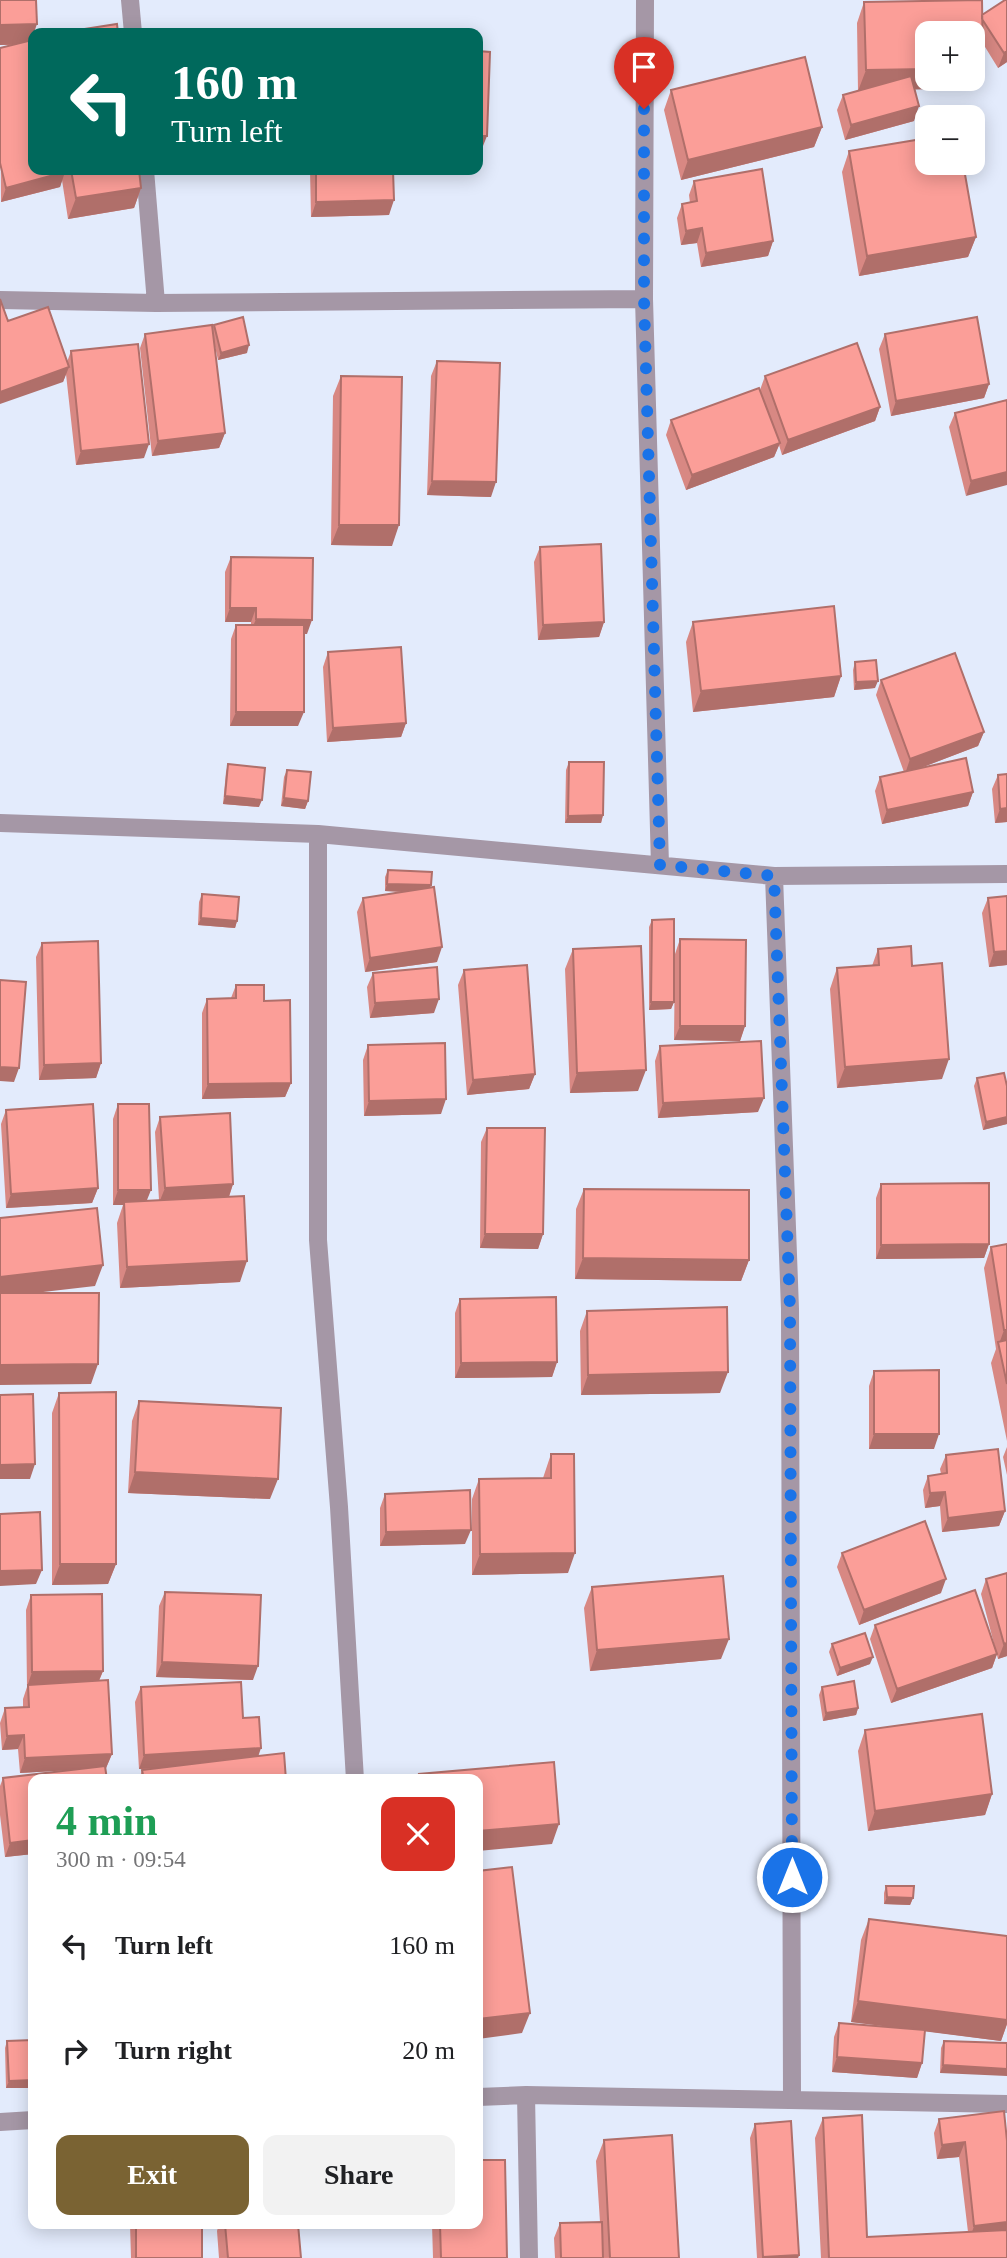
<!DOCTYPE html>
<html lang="en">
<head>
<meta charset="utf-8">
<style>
	:root { --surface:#fff; --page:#f2f2f2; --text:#202124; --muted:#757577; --accent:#7a6333 }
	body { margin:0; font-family:"Times New Roman",serif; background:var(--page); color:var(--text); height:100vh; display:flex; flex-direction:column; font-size:26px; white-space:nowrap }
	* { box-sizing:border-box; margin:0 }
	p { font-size:23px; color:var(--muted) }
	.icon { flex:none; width:38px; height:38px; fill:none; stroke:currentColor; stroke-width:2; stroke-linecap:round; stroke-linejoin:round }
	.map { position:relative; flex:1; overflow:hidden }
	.panel { position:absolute; left:28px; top:1774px; width:455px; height:455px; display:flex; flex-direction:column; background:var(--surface); border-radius:14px; box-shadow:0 4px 18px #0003 }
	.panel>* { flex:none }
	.guide { position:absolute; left:28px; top:28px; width:455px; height:147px; border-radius:14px; box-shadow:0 4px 18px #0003; background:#00695c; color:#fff; overflow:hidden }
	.buttons { position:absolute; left:915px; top:21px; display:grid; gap:14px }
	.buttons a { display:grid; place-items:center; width:70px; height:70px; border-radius:14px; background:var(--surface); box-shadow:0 4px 18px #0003; font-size:35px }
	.pin { position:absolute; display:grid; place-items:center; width:60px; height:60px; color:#fff; margin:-72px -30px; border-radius:50% 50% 50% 0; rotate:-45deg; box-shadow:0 0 7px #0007 }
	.pin .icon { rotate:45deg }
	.me { position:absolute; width:77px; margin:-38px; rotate:0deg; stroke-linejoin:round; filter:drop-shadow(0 0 5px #0008) }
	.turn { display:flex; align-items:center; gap:24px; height:147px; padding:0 28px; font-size:32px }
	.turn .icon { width:91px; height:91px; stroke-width:2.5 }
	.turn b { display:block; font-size:49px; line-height:60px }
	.round { display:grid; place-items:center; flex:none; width:74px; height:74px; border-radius:14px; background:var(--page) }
	.head { display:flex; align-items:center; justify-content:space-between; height:119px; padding:0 28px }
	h1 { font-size:42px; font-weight:800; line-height:52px; color:#1e9e55 }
	.button { display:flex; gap:14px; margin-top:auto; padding:14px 28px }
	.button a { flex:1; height:80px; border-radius:14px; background:var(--accent); color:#fff; font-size:28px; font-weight:800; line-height:80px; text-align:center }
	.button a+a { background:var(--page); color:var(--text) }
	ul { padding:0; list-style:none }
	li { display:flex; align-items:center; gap:21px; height:105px; padding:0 28px }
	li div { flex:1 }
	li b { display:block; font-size:26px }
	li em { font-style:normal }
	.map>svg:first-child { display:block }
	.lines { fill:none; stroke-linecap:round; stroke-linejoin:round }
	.street { stroke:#a597a6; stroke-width:18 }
	.wall { fill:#d88883 }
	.shaded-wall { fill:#b06f6a }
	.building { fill:#fb9e98; stroke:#b06f6a; stroke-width:2 }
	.route { stroke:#1a73e8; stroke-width:12; stroke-dasharray:0 21.6 }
</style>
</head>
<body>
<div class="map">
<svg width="1007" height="2258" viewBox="0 0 1007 2258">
	<rect width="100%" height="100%" fill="#e3ebfc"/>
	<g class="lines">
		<!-- street -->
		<path class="street" d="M130 0 133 33
			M645 0 644 299 660 865
			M145 170 156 303
			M0 300 156 303 644 299
			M0 823 318 834 774 876 1007 874
			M318 834V1240L339 1507 355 1780
			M774 876 790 1309 792 2100
			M526 2095 529 2258
			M478 2097 526 2095 1007 2104
			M0 2122 33 2120"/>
	</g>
	<!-- wall -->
	<path class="wall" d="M0 0 31 40 33 170H139L141 188 134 208 68 219 62 180 60 187 1 202 0 48 12 45H0Z
		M1007 0V62L998 68 982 42 975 88 914 89V121L845 140 837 110 843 95 858 91 857 23 864 2 982 15Z
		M671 90 822 127 814 147 681 180 664 110Z
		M849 151 976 237 968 257 859 276 842 172Z
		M310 170H393L389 215 311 217Z
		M694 181 773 241 768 256 701 267 697 243 681 245 677 218 682 204 690 203 689 195Z
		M8 321 67 362 71 351 144 458 76 465 66 374 63 382Z
		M214 325 247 353 218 360 214 342 225 433 219 448 152 456 140 348 145 334 212 329Z
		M885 334 989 384 984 398 891 416 879 349Z
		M437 361 491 497 427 495 431 376Z
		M341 376 392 546 331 545 333 396Z
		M765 376 880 407 875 421 782 455 779 445 774 457 686 490 666 435 671 420 760 390Z
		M1007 400 966 496 949 427 955 413Z
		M540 547 604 622 599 637 538 640 534 562Z
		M231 557 307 634H304L298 726H230L231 639 236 625H251V622H225V572Z
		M693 622 841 676 834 697 693 712 686 642Z
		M328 652 406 723 401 737 327 742 323 667Z
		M855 662 875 688 854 690 853 670Z
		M881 680 984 732 978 746 920 768 973 792 968 806 882 824 875 791 880 777 904 772 876 695Z
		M569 762 603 815 601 823H565L566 770Z
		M228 764 259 807 223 804 226 772Z
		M287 770 308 801 305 809 281 806 284 777Z
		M998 775 1007 822 995 823 992 789Z
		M388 870 431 885 430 888 437 962 365 972 357 912 363 898 403 892 385 891V877Z
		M202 894 237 921 235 928 198 925 199 902Z
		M1007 896V965L989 967 982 913 988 898Z
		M652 920 674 1002 671 1009 649 1010V927Z
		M680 939 745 1026 740 1041 674 1040 675 954Z
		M42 943 101 1063 96 1078 39 1080 36 957Z
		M573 949 638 1091 570 1093 565 969Z
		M878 949 912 966 942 1079 837 1088 830 989 837 968 872 966Z
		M464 970 535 1074 529 1089 467 1095 458 985Z
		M373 973 434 1013 370 1018 367 987Z
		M236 985 264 1001 291 1083 285 1097 202 1099V1013L207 999 231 998Z
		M368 1045 441 1114 364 1116 363 1060Z
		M660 1046 758 1112 658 1118 655 1061Z
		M977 1078 1007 1086V1124L983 1130 974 1086Z
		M118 1104 147 1201 159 1200 155 1132 160 1117 233 1184 229 1197 240 1282 120 1288 117 1223 123 1205H113V1119Z
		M6 1110 98 1188 92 1203 6 1208 1 1124Z
		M487 1128 543 1234 538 1249 480 1248 481 1142Z
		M881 1184 989 1244 984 1258 876 1259V1198Z
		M584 1189 749 1260 741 1281 575 1279 576 1209Z
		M1007 1244V1441L991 1363 996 1349 984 1268 991 1247Z
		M460 1299 557 1362 552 1377 455 1378V1313Z
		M587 1311 720 1393 581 1395 580 1331Z
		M874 1371 934 1449H869V1386Z
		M59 1393 116 1564 108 1584 52 1585V1413Z
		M139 1401 270 1499 128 1493 132 1421Z
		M1007 1447V1475L1003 1457Z
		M551 1454 568 1573 472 1575V1499L479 1479 543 1478Z
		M946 1455 1005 1511 999 1526 942 1532 940 1506 925 1508 923 1490 928 1476 941 1474 940 1469Z
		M385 1494 465 1544 380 1546V1508Z
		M842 1553 941 1593 859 1625 837 1567Z
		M986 1579 1007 1656 998 1659 981 1594Z
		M592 1587 721 1659 590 1671 584 1608Z
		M165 1592 253 1680 156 1677 159 1606Z
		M31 1595 103 1671 99 1681 112 1754 106 1768 33 1780V1854L5 1857 0 1815V1786L3 1778 70 1770 20 1773 18 1749 2 1750 0 1723 5 1708 23 1707V1699L27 1687 26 1610Z
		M875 1625 997 1654 992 1668 891 1703 870 1639Z
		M832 1644 870 1664 837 1676 829 1652Z
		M141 1687 243 1718 258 1756 286 1780H139L142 1770 152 1769H139L135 1702Z
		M822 1687 858 1708 856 1715 823 1721 819 1695Z
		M865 1730 992 1794 985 1815 868 1831 858 1751Z
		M886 1886 913 1898 910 1905 884 1904V1893Z
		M869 1919 1007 1936V2024L1001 2041 925 2031 922 2063 917 2078 832 2072 834 2037 839 2023 893 2027 851 2022 861 1940Z
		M7 2041 32 2088H6L5 2048Z
		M944 2041 1007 2043 940 2073 941 2048Z
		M823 2118 867 2237 968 2232 959 2157 937 2159 934 2133 939 2119 1007 2141V2258H821L815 2138Z
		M755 2124 799 2255 798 2258H757L750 2138Z
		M604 2140 679 2258H555L554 2238 560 2223 600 2222 596 2161Z
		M130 2224H202V2258H131Z
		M219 2224H298L301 2258H219L217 2231Z
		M432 2224H478L507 2258H433Z"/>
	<!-- shaded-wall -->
	<path class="shaded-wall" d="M37 24 30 44 0 45V25Z
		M1007 51V62L998 68 1004 53Z
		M973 68H983L975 88 858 91 866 70 928 69V79H973Z
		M919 106 914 121 845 140 851 125Z
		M822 127 814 147 681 180 688 160Z
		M478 136H487L481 151 478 150Z
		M65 172 60 187 1 202 6 188Z
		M141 188 134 208 68 219 76 198Z
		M394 200 389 215 311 217 316 202Z
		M702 228 697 243 681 245 686 231Z
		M976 237 968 257 859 276 867 256Z
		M773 241 768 256 701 267 706 253Z
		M249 345 247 353 218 360 221 353Z
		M69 367 63 382 0 404V392Z
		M989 384 984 398 891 416 896 401Z
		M880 407 875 421 782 455 788 440Z
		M225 433 219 448 152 456 158 441Z
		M780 443 774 457 686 490 692 475Z
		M149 444 144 458 76 465 81 451Z
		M1007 472V485L966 496 971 481Z
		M432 481 496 482 491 497 427 495Z
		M339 525H399L392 546 331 545Z
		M230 608H256L251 622H225Z
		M256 619 312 620 307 634H250Z
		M604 622 599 637 538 640 543 625Z
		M841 676 834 697 693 712 701 691Z
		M878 681 875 688 854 690 856 682Z
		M236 712H304L298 726H230Z
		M406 723 401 737 327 742 333 728Z
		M984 732 978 746 905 774 910 759Z
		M973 792 968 806 882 824 887 810Z
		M225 796 262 800 259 807 223 804Z
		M284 798 308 801 305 809 281 806Z
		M1007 808V822L995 823 1000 809Z
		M603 815 601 823H565L568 816Z
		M387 884 431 885 428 893 385 891Z
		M201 918 237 921 235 928 198 925Z
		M442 947 437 962 365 972 370 958Z
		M1007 951V965L989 967 994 952Z
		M439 999 434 1013 370 1018 375 1003Z
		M651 1002H674L671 1009 649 1010Z
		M680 1026H745L740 1041 674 1040Z
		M949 1059 942 1079 837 1088 845 1067Z
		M101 1063 96 1078 39 1080 44 1065Z
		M0 1067 19 1068 14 1082 0 1081Z
		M646 1070 638 1091 570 1093 577 1073Z
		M535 1074 529 1089 467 1095 473 1080Z
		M291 1083 285 1097 202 1099 208 1084Z
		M764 1098 758 1112 658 1118 663 1103Z
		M446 1099 441 1114 364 1116 369 1101Z
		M1007 1117V1124L983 1130 986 1122Z
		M233 1184 228 1199 159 1203 165 1188Z
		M98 1188 92 1203 6 1208 11 1194Z
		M118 1190H151L145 1205 124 1202 123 1205H113Z
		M485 1234H543L538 1249 480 1248Z
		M989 1244 984 1258 876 1259 881 1245Z
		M583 1258 749 1260 741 1281 575 1279Z
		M247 1261 240 1282 120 1288 127 1267Z
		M103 1265 95 1286 0 1297V1277Z
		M1004 1330H1007V1349L999 1344Z
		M557 1362 552 1377 455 1378 461 1363Z
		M98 1364 91 1384 0 1385V1365Z
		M728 1372 720 1393 581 1395 588 1375Z
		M874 1434H939L934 1449H869Z
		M35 1464 30 1479H0V1465Z
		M135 1472 278 1479 270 1499 128 1493Z
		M945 1492 940 1506 925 1508 930 1493Z
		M1005 1511 999 1526 942 1532 948 1518Z
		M471 1530 465 1544 380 1546 386 1532Z
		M575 1553 568 1573 472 1575 480 1554Z
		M60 1564H116L108 1584 52 1585Z
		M42 1570 36 1584 0 1586V1571Z
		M946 1579 941 1593 859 1625 864 1610Z
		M729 1639 721 1659 590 1671 597 1650Z
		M1007 1643V1656L998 1659 1004 1644Z
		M997 1654 992 1668 891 1703 897 1689Z
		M873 1657 870 1664 837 1676 840 1668Z
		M162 1662 258 1666 253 1680 156 1677Z
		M103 1671 97 1685 27 1687 32 1672Z
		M858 1708 856 1715 823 1721 826 1713Z
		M24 1735 18 1749 2 1750 7 1736Z
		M261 1748 256 1763 139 1769 144 1755Z
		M112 1754 106 1768 20 1773 25 1758Z
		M992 1794 985 1815 868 1831 875 1811Z
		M559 1824 552 1844 478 1851V1831Z
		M33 1840V1854L5 1857 10 1843Z
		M887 1897 913 1898 910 1905 884 1904Z
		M858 2001 1007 2020V2024L1001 2041 851 2022Z
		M530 2013 522 2033 478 2039V2019Z
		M837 2057 922 2063 917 2078 832 2072Z
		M943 2065 1007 2069V2076L940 2073Z
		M33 2080 32 2088H6L9 2081Z
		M965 2142 959 2157 937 2159 942 2145Z
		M1007 2222V2236L969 2241 974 2226Z
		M799 2255 798 2258H763V2257Z"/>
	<!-- building -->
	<path class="building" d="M0 0H36L37 24 0 25Z
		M982 0 983 68H973V33H928V69L866 70 864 2Z
		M1005 0H1007V51L1004 53 982 19V15Z
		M117 24 118 33H59Z
		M32 40 33 44V170H65V172L6 188 0 163V48Z
		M478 51 490 52 487 136H478Z
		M805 57 822 127 688 160 671 90Z
		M911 76 919 106 851 125 843 95Z
		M928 138V163H963L976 237 867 256 849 151Z
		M762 169 773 241 706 253 702 228 686 231 682 204 697 201 694 181Z
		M71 170H139L141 188 76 198Z
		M316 170H393L394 200 316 202Z
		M0 299 8 321 48 307 69 367 0 392Z
		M243 317 249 345 221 353 214 325Z
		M977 317 989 384 896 401 885 334Z
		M212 325 225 433 158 441 145 334Z
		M857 343 880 407 788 440 765 376Z
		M138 344 149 444 81 451 71 351Z
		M437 361 500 363 496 482 432 481Z
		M341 376 402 377 399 525H339Z
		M759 388 780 443 692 475 671 420Z
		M1007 400V472L971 481 955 413Z
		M601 544 604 622 543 625 540 547Z
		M231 557 313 558 312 620 256 619V608H230Z
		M834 606 841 676 701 691 693 622Z
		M236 625H304V712H236Z
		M401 647 406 723 333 728 328 652Z
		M955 653 984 732 910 759 881 680Z
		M876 660 878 681 856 682 855 662Z
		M966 758 973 792 887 810 880 777Z
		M569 762H604L603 815 568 816Z
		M228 764 265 768 262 800 225 796Z
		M287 770 311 772 308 801 284 798Z
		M1007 774V808L1000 809 998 775Z
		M388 870 432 872 431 885 387 884Z
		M434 887 442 947 370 958 363 898Z
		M202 894 239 897 237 921 201 918Z
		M1007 896V951L994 952 988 898Z
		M674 919V1002H651L652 920Z
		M680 939 746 940 745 1026H680Z
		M98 941 101 1063 44 1065 42 943Z
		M641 946 646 1070 577 1073 573 949Z
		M911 946 912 966 942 963 949 1059 845 1067 837 968 879 965 878 949Z
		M527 965 535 1074 473 1080 464 970Z
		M437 967 439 999 375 1003 373 973Z
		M0 980 26 982 19 1068 0 1067Z
		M236 985H264V1001L290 1000 291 1083 208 1084 207 999 236 998Z
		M761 1041 764 1098 663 1103 660 1046Z
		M445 1043 446 1099 369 1101 368 1045Z
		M1004 1073 1007 1086V1117L986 1122 977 1078Z
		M93 1104 98 1188 11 1194 6 1110Z
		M118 1104H149L151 1190H118Z
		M230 1113 233 1184 165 1188 160 1117Z
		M487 1128H545L543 1234H485Z
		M989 1183V1244L881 1245V1184Z
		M584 1189 749 1190V1260L583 1258Z
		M244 1196 247 1261 127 1267 124 1202Z
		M97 1208 103 1265 0 1277V1218Z
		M1007 1244V1330H1004L991 1247Z
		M0 1293H99L98 1364 0 1365Z
		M556 1297 557 1362 461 1363 460 1299Z
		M727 1307 728 1372 588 1375 587 1311Z
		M1007 1340V1384L998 1342Z
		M939 1370V1434H874V1371Z
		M116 1392V1564H60L59 1393Z
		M33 1394 35 1464 0 1465V1395Z
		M139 1401 281 1408 278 1479 135 1472Z
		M998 1449 1005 1511 948 1518 945 1492 930 1493 928 1476 947 1473 946 1455Z
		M551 1454H574L575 1553 480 1554 479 1479 551 1478Z
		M470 1490 471 1530 386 1532 385 1494Z
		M40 1512 42 1570 0 1571V1514Z
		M925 1521 946 1579 864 1610 842 1553Z
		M1007 1573V1643L1004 1644 986 1579Z
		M723 1576 729 1639 597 1650 592 1587Z
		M975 1590 997 1654 897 1689 875 1625Z
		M165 1592 261 1595 258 1666 162 1662Z
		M102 1594 103 1671 32 1672 31 1595Z
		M865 1633 873 1657 840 1668 832 1644Z
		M108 1680 112 1754 25 1758 24 1735 7 1736 5 1708 29 1707 28 1685Z
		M854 1681 858 1708 826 1713 822 1687Z
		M241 1682 243 1718 259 1717 261 1748 144 1755 141 1687Z
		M982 1714 992 1794 875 1811 865 1730Z
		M284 1753 286 1780H144L142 1770Z
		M554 1762 559 1824 478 1831V1780H420L419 1774Z
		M105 1766 107 1780H33V1840L10 1843 3 1778Z
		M512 1867 530 2013 478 2019V1871Z
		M886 1886H914L913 1898 887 1897Z
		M869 1919 1007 1936V2020L858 2001Z
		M839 2023 925 2030 922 2063 837 2057Z
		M33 2040V2080L9 2081 7 2041Z
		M944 2041 1007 2043V2069L943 2065Z
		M1004 2111 1007 2141V2222L974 2226 965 2142 942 2145 939 2119Z
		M862 2115 867 2237 1007 2230V2258H829L823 2118Z
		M791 2121 799 2255 763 2257 755 2124Z
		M672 2135 679 2258H610L604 2140Z
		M478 2160H505L507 2258H441L440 2224H478Z
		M602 2222 603 2258H561L560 2223Z
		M136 2224H202V2258H136Z
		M225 2224H298L301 2258H228Z"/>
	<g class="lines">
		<!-- route -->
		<path class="route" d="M644 109V299L660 865 774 876 790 1309 792 1877"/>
	</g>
</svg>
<div class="buttons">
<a>+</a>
<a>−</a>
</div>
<div class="pin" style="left:644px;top:109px;background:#d93025"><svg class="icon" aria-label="arrive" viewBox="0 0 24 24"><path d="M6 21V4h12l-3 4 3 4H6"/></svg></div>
<svg class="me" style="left:792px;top:1877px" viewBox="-20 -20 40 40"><circle r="17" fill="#1a73e8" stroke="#fff" stroke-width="3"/><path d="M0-11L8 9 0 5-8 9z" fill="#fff"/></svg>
<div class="guide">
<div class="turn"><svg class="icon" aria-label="left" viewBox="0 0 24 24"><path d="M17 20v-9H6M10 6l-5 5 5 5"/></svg><div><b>160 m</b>Turn left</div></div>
</div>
<section class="panel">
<div class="head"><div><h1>4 min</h1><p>300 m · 09:54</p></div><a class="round" style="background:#d93025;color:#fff"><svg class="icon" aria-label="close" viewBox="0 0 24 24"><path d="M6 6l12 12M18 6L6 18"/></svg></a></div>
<ul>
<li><svg class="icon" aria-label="left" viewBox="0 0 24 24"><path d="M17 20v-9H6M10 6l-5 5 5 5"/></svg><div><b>Turn left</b></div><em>160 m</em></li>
<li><svg class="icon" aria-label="right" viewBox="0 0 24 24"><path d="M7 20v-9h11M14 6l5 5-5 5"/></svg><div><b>Turn right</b></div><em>20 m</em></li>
</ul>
<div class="button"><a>Exit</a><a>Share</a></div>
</section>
</div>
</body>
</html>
